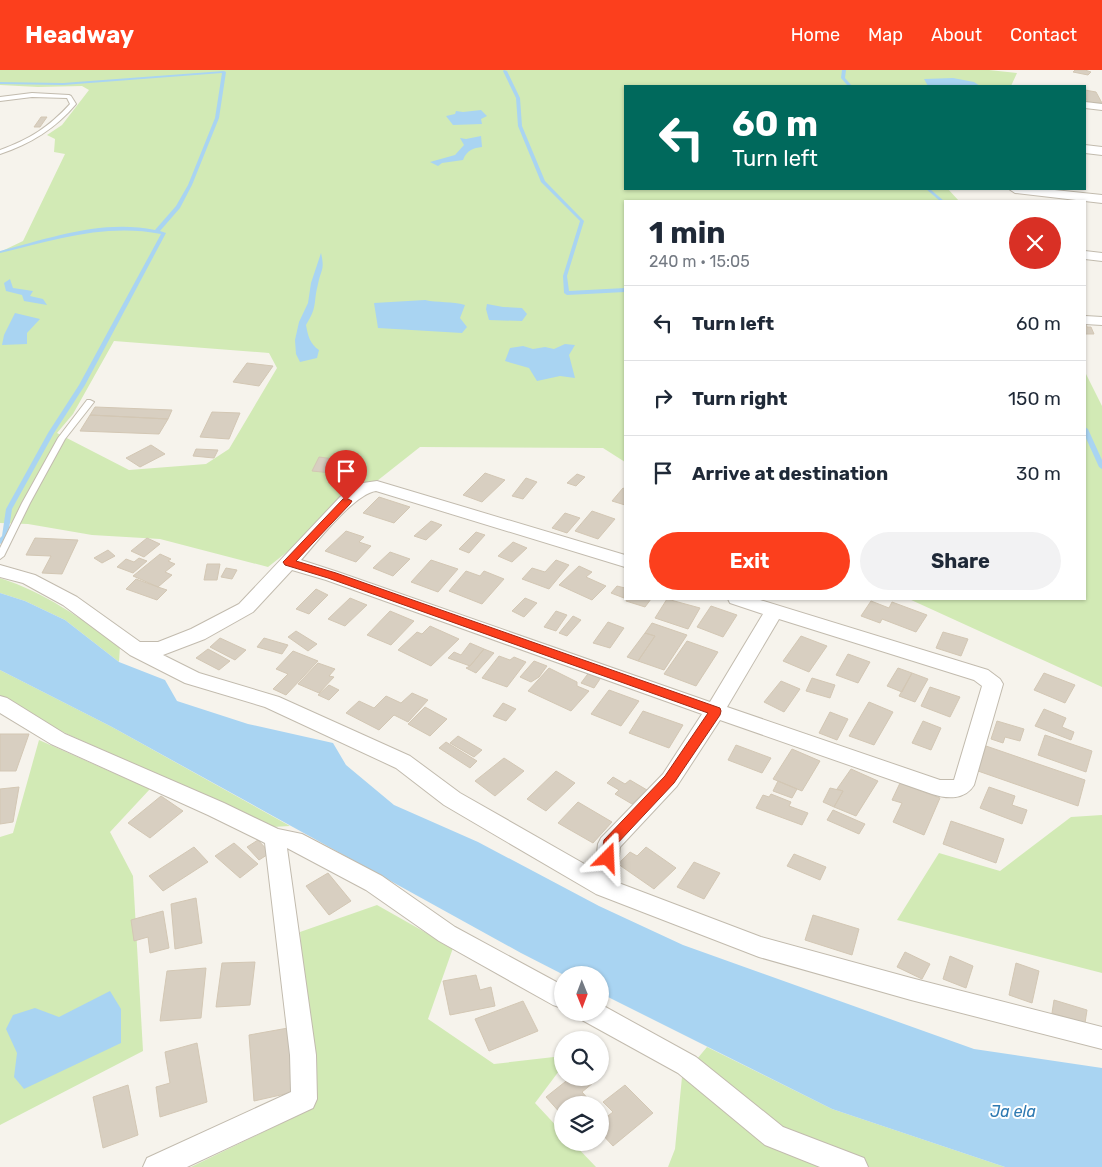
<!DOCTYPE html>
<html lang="en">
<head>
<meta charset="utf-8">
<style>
	:root { --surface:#fff; --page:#f2f2f3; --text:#1f2937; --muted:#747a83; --line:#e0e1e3; --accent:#fc3f1d }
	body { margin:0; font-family:Rubik,sans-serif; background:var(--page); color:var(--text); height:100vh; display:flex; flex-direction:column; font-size:19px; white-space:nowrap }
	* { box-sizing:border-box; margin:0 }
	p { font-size:16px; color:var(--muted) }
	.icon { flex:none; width:28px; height:28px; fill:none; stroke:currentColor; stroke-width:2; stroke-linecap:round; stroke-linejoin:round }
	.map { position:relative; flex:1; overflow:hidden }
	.sheet { position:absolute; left:624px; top:130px; width:462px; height:400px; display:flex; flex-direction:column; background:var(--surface); border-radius:0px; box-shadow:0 1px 4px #0004 }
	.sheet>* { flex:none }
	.guide { position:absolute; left:624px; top:15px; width:462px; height:105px; border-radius:0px; box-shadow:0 1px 4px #0004; background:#00695c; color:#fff; overflow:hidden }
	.needle { width:32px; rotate:179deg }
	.tools { position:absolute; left:554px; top:896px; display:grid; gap:10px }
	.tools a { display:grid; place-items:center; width:55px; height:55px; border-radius:50%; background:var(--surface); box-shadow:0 1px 4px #0004; font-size:25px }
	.pin { position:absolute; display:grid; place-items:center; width:42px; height:42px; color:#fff; margin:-51px -21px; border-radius:50% 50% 50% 0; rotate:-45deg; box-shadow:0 0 5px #0007 }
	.pin .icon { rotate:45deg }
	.me { position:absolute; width:55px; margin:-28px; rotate:21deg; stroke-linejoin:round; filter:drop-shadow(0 0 4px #0008) }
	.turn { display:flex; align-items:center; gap:18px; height:105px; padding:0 25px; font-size:22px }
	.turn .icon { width:65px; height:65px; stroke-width:2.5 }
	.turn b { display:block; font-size:35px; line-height:42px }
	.round { display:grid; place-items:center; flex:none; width:52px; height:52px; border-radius:26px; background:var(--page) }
	.summary { display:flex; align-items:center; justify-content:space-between; height:85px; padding:0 25px }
	h1 { font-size:30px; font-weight:700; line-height:38px }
	.action { display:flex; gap:10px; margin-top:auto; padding:10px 25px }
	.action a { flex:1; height:58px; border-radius:30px; background:var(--accent); color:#fff; font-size:20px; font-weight:700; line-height:58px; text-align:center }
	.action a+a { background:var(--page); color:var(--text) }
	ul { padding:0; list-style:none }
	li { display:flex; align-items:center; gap:15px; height:75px; padding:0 25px; border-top:1px solid var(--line) }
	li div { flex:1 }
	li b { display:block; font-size:19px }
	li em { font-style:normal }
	header { display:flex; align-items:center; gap:30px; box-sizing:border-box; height:70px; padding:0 25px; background:var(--accent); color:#fff }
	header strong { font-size:24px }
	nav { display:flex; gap:28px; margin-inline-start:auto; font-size:18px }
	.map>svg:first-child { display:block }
	.green { fill:#d2eab5; fill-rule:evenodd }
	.water { fill:#a9d4f2 }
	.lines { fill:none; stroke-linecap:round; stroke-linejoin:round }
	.stream { fill:#a9d4f2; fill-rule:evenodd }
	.building { fill:#d8cfc1; stroke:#d3c7b4 }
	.service-casing { stroke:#c2bbae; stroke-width:2 }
	.minor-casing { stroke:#c2bbae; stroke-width:2 }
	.service { fill:#fff; fill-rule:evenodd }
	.minor { fill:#fff; fill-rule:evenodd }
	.route { fill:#fc3f1d; stroke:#a42913 }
	.labels { text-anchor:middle; stroke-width:4; stroke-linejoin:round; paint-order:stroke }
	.near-water-label { font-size:16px; font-style:italic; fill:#2e7ab2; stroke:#fff }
</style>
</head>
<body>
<header>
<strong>Headway</strong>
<nav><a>Home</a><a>Map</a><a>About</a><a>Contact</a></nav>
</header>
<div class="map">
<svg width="1102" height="1097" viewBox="0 0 1102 1097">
	<rect width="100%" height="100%" fill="#f6f3ec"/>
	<!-- green -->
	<path class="green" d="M0 0H989L1017 3 1011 16H625V119H948L959 131H625V392L603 378 420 377 268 497 160 469 92 465 28 454 0 453V182L23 171 65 84 54 82 55 69 47 65 62 55 89 20 82 16 38 17 0 15ZM114 271 269 283 277 298 229 379 206 394 129 400 57 363 73 344Z
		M1085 302 1102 336V617L909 529H1085Z
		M0 508C46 523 80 548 120 576L119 592 65 550 25 531 0 523Z
		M0 600 112 657 290 756 272 757 54 658 0 626Z
		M39 670 150 719 110 762 133 806 143 981 0 1055V767L13 763Z
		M1102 745V903L897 850 939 783 1000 801 1071 747Z
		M377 835 453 878 428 949 494 994 554 987 562 994V997L535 1033 562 1062V1072L573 1073 596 1097H191L313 1038 300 862Z
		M707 977 832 1039 1005 1097H668L675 1079 682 1007Z"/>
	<!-- water -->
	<path class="water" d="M953 8 974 12 980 16H928L924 9Z
		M481 40 487 46 481 49 482 54 453 55 446 46 455 44 456 41 463 42Z
		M481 66 482 77C473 78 467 80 463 90L442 93 438 96 430 92 455 85 464 75 460 68 466 69Z
		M321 183C325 200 321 199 318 214 313 233 318 236 306 255 308 266 310 274 319 280L317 288 300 292 296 284 295 270 299 252 308 233 311 213Z
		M10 209 13 218 33 221 30 226 43 229 47 235 24 231 22 225 6 221 4 213Z
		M425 230C438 233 452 231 465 235L460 248 467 257 462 263 378 258 374 233Z
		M487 234 503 237 522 238 527 244 522 251 489 250 486 239Z
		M15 243 40 249 27 263V274L2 275 4 265Z
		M565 274 575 275 569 285 575 308 560 306 537 311 529 298 505 291 510 278 523 276 533 279 545 277 554 279Z
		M0 523 25 531 65 550 119 592 165 610 177 631 248 654 333 673 346 695 394 735 478 772 599 836 683 875 974 979 1102 998V1097H1005L832 1039 600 923V905H564L521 883 112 657 0 600Z
		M110 921 121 939V973L24 1019 14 1007 17 983 6 959 13 945 35 938 59 947Z"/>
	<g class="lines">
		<!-- stream -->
		<path class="stream" d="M504 0 507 1 520 28 522 56 545 111 584 151 567 206 569 221 625 218V222L567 225 564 223 563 206 580 151 541 112 518 56 516 28 503 1Z
			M842 0H846L845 8 852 16H848L841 8Z
			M224 1 226 2 219 48 192 115 180 138 160 161 166 163 85 315 54 363 12 439 8 466 2 473 0 474V468L2 466 6 439 48 363 79 315 161 164C106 153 54 170 0 183V181C50 168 103 149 155 160L176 136 188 115 215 48 222 3 63 15 0 14V12L63 13Z
			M926 119H930L944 131H940Z
			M1085 357 1088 359 1102 390V399L1099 397 1085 366Z"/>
	</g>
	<!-- building -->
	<path class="building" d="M1075 0H1085L1091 2 1088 5 1073 2Z
		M1085 20 1096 22 1102 33 1087 32Z
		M41 47H47L40 57H34Z
		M1085 253 1087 257H1091L1094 264H1085Z
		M247 293 273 296 259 316 233 312Z
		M95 337 172 340 168 349 90 345Z
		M212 342 240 343 229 369 200 367Z
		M90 345 168 349 159 364 80 361Z
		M151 375 165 384 140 397 126 388Z
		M196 379 218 380 214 388 193 386Z
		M319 387 358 392 351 405 312 401Z
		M485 403 505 410 482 432 463 425Z
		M577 404 585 407 576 416 567 413Z
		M526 408 537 412 523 429 512 426Z
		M623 418 625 419V435L612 431Z
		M379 427 410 437 394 453 363 443Z
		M592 441 615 449 598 469 575 461Z
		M565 443 580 448 567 463 552 458Z
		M431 451 442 455 426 470 414 466Z
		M346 461 364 467 359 472 371 476 356 492 325 481Z
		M476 462 485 465 469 483 459 479Z
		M35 468 78 470 62 504 42 503 51 486 26 485Z
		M147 468 160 474 144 487 131 481Z
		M513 472 527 478 512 492 498 486Z
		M108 480 115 486 102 493 94 488Z
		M390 482 410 489 393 506 373 498Z
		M160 484 171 489 168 491 175 494 165 502 172 505 158 517 133 506Z
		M139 488 147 491 133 503 117 497 126 489 134 492Z
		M431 490 458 499 438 522 411 512Z
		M556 490 569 495 549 519 522 509 532 498 545 502Z
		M207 494H220L217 510H204Z
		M579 496 592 502 586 507 606 516 592 530 559 515Z
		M226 498 237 500 232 509 221 507Z
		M466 501 480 506 484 501 504 509 482 534 449 521Z
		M136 509 158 517 167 520 157 530 126 519Z
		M617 516 625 518 624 528 611 523Z
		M316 519 328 525 309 544 296 539Z
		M350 528 367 535 345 556 328 549Z
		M525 528 537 533 524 547 512 541Z
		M627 529H651L645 537 626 531Z
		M667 529 700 538 688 559 655 548Z
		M871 531 889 538 892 532 927 545 916 562 882 549 880 553 861 546Z
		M711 536 737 545 723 567 697 557Z
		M390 541 414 551 391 575 367 565Z
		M556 541 567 545 556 561 544 557Z
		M573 546 581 550 567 566 559 563Z
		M608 552 624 558 610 578 593 573Z
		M652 553 687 565 664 600 638 591 655 566 645 563Z
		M430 556 459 569 431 596 398 580 417 562 422 564Z
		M296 561 317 574 308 581 288 567Z
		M943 562 968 569 961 586 936 578Z
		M645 563 655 566 638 591 627 587Z
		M801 566 827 576 809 602 783 591Z
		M220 568 246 580 235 590 210 577Z
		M264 568 288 575 282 584 257 577Z
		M687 571 718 582 696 616 664 604Z
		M470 573 484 579 470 596 448 588 454 582 461 585Z
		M208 579 230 591 219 600 196 588Z
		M484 579 494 583 476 603 466 598 470 596Z
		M293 581 318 591 286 625 273 619 288 604 276 599Z
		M848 584 870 592 858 613 836 605Z
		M499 586 510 590 514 587 526 592 507 617 482 608Z
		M534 591 547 596 539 607 531 612 520 607Z
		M318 593 335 599 329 606 334 607 319 623 298 614Z
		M549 598 577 612V616L589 621 571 641 528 621Z
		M898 598 912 603 902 622 887 616Z
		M590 601 602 606 594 618 581 613Z
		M912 603 928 609 915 632 899 626Z
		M1044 603 1075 615 1065 633 1034 620Z
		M812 608 835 615 830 628 806 621Z
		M781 611 800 619 784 642 764 632Z
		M329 615 339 620 329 630 318 625Z
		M930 617 960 627 950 647 921 636Z
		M609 620 639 631 621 656 591 644Z
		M412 623 428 630 408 652 394 645 379 660 346 643 359 631 374 638 386 626 401 633Z
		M869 632 893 642 874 675 849 666Z
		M503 633 516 639 506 651 493 646Z
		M425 637 447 649 430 666 408 654Z
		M1044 639 1066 648 1062 657 1074 662 1071 670 1035 656Z
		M643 641 683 655 669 678 629 663Z
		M830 642 848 649 837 670 819 663Z
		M923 651 941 658 931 680 912 673Z
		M997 651 1024 659 1020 671 1005 667 1003 673 991 669Z
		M0 664H29L16 701H0Z
		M1045 665 1092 681 1086 702 1038 685Z
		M458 666 482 680 474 687 450 673Z
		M446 672 477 691 470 698 439 678Z
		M736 675 771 688 762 703 728 690Z
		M986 676 1085 710 1078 736 978 701Z
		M792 679 820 691 802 721 773 709Z
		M504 688 524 701 495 726 475 711Z
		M851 699 878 711 856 746 834 737 843 721 837 719Z
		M556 701 575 713 546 741 527 729Z
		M613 707 625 714 630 710 647 720 632 734 615 724 619 720 607 713Z
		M778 711 797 719 792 728 773 721Z
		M900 713 940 728 924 765 893 752 902 733 892 730Z
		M19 717 13 752 0 754V719Z
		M989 717 1015 726 1012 735 1027 740 1022 754 980 738Z
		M830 718 843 721 834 737 823 732Z
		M771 724 791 732 789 736 808 743 802 755 756 738 763 725 769 727Z
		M161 726 183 741 150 768 128 753Z
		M578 732 612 752 593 773 558 753Z
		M833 740 865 754 859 764 827 750Z
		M951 751 1004 769 996 793 943 774Z
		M258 770 270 783 259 790 247 777Z
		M234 773 258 794 240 808 215 786Z
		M194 777 208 792 163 821 149 806Z
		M646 777 676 798 654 819 618 794 630 782 637 786Z
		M794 784 826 797 820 810 787 796Z
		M694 792 720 803 704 829 677 817Z
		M328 803 351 831 329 845 306 816Z
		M196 828 202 873 175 879 171 834Z
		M163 841 169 878 150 883 148 867 134 871 131 850Z
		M813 845 859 859 852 885 805 870Z
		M905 882 930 894 922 909 897 897Z
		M950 886 973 896 966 918 943 909Z
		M255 892 250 935 216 937 222 893Z
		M1016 893 1039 901 1032 933 1009 925Z
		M206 898 201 948 160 951 167 901Z
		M476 905 480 920 491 917 495 936 450 945 443 911Z
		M1054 930 1087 940 1085 953 1052 943Z
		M523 931 538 961 489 981 475 949Z
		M288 958 294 1022 254 1031 249 965Z
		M197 973 207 1032 160 1047 156 1017 170 1013 165 982Z
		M570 1008H599L582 1022 591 1032 587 1035H562V1045L546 1027Z
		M128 1015 138 1065 103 1078 93 1027Z
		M625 1015 653 1043 613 1076 600 1062V1052L613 1042 603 1032Z"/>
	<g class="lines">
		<defs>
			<path id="service" d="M32 23 69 25 71 26 76 34C55 59 30 74 0 84V80C30 69 49 57 70 34L67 28 32 27 0 31V27Z
				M87 330H90L94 332 65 369 30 433 4 486 0 489V478L22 433 58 368Z"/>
			<path id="minor" d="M1085 32 1102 34V40L1085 38Z
				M1085 75 1102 77V85L1085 83Z
				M1009 119H1045L1102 125V133L1015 123Z
				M1085 181 1102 183V191L1085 189Z
				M1085 246 1102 247V255L1085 254Z
				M377 411 625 485V497L376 421C354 424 317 472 301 490L338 502 710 632 763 544 730 533 728 529H757L988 600 1000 609 1003 614 974 715C965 730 947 729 932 724L720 650 677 716 620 777 616 812 761 867 911 908 1102 957V979L911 930 759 887 596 824 444 735 396 698 265 637 185 613 130 585 63 535 23 513 0 507V495L35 505 77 527 140 572H158L191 559 239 534 340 427 356 414ZM292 500 326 510 702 644 663 704 601 768 598 774 595 800 460 723 410 686 279 627 199 603 163 585 205 569 253 542ZM779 549 974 610 982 616 954 710H940L727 637Z
				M0 626 7 628 65 664 224 733 278 759 302 764 382 806 455 857 562 915V938L553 935 439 871 366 820 287 778 316 985 317 1029 313 1038 187 1097H143L147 1088 291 1022 290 985 265 773 208 745 51 674 0 643Z
				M600 934 696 987 783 1057 864 1088 868 1097H820L765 1075 678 1003 582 950 579 942H600Z"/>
		</defs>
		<!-- service casing -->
		<use href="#service" class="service-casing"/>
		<!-- minor casing -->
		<use href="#minor" class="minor-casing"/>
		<!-- service -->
		<use href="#service" class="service"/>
		<!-- minor -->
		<use href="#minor" class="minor"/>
	</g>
	<!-- route -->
	<path class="route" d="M346 428 352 431 350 434 296 491 336 503 720 638 721 641 720 645 674 713 615 776 612 792 608 794 603 792 601 788 604 770 665 706 708 643 328 508 285 495 283 492 285 490 343 429Z"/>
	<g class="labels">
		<!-- near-water labels -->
		<g class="near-water-label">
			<text x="1013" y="1047">Ja ela</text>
		</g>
	</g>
</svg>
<div class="tools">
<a><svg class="needle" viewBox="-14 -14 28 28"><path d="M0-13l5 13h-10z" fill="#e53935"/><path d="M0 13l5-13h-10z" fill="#747a83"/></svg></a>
<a><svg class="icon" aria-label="search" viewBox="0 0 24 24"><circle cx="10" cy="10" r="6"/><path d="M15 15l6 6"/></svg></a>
<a><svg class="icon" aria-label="layers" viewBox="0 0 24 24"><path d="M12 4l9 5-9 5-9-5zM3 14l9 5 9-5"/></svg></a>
</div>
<div class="pin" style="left:346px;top:431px;background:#d93025"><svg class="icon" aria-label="arrive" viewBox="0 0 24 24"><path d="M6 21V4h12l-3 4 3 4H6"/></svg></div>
<svg class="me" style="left:608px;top:788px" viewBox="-20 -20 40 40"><path d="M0-17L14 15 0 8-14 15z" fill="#fc3f1d" stroke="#fff" stroke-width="4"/></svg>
<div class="guide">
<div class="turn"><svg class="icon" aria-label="left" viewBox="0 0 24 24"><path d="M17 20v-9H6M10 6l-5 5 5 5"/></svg><div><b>60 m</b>Turn left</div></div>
</div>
<section class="sheet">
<div class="summary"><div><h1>1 min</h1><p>240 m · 15:05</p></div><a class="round" style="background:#d93025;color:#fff"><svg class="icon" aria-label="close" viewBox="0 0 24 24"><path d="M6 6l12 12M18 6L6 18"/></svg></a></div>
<ul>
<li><svg class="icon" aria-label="left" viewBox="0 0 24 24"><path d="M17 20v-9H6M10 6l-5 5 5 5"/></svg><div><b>Turn left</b></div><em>60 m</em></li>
<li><svg class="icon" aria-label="right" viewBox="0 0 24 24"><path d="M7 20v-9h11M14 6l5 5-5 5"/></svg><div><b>Turn right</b></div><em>150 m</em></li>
<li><svg class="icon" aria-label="arrive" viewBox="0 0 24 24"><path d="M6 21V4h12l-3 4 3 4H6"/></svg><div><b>Arrive at destination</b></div><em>30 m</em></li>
</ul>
<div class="action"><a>Exit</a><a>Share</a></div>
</section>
</div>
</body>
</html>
